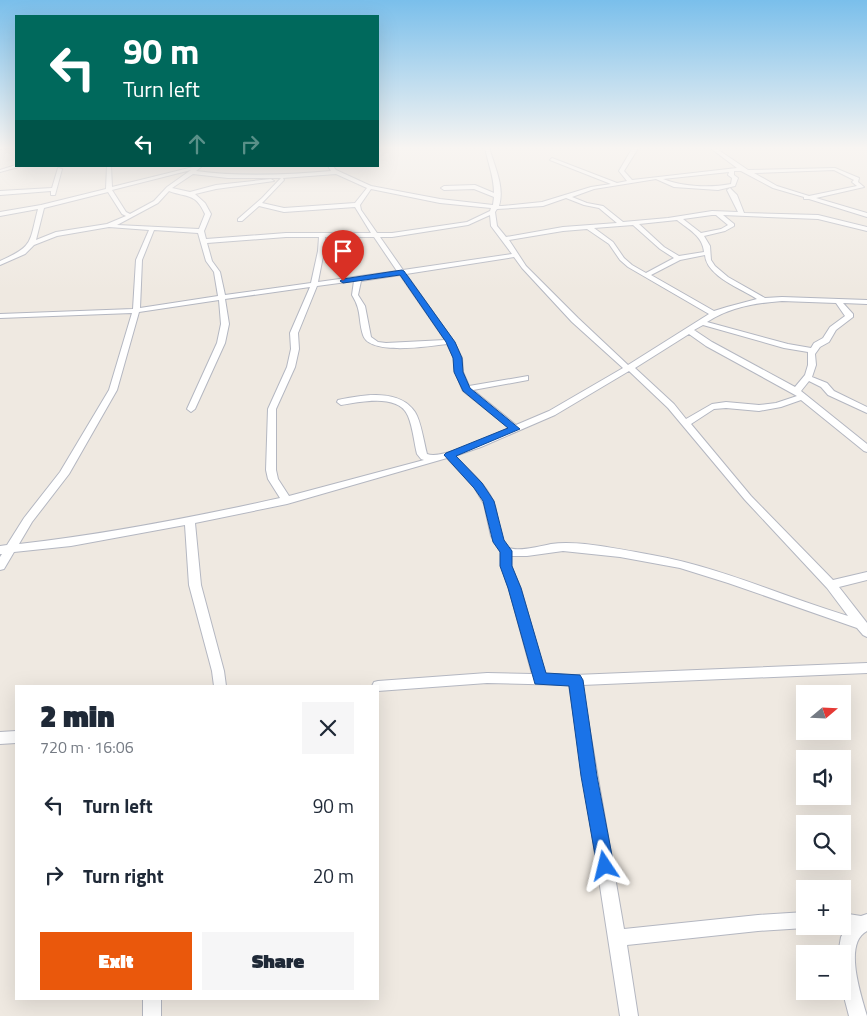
<!DOCTYPE html>
<html lang="en">
<head>
<meta charset="utf-8">
<style>
	:root { --surface:#fff; --page:#f6f6f7; --text:#1f2937; --muted:#747a83; --accent:#ea580c }
	body { margin:0; font-family:"Titillium Web",sans-serif; background:var(--page); color:var(--text); height:100vh; display:flex; flex-direction:column; font-size:19px; white-space:nowrap }
	* { box-sizing:border-box; margin:0 }
	p { font-size:16px; color:var(--muted) }
	.icon { flex:none; width:28px; height:28px; fill:none; stroke:currentColor; stroke-width:2; stroke-linecap:round; stroke-linejoin:round }
	.map { position:relative; flex:1; overflow:hidden }
	.drawer { position:absolute; left:15px; top:685px; width:364px; height:315px; display:flex; flex-direction:column; background:var(--surface); border-radius:0px; box-shadow:0 5px 20px #0002 }
	.drawer>* { flex:none }
	.hud { position:absolute; left:15px; top:15px; width:364px; height:152px; border-radius:0px; box-shadow:0 5px 20px #0002; background:#00695c; color:#fff; overflow:hidden }
	.needle { width:32px; rotate:71deg }
	.buttons { position:absolute; left:796px; top:685px; display:grid; gap:10px }
	.buttons a { display:grid; place-items:center; width:55px; height:55px; border-radius:0px; background:var(--surface); box-shadow:0 5px 20px #0002; font-size:25px }
	.pin { position:absolute; display:grid; place-items:center; width:42px; height:42px; color:#fff; margin:-51px -21px; border-radius:50% 50% 50% 0; rotate:-45deg; box-shadow:0 0 5px #0007 }
	.pin .icon { rotate:45deg }
	.me { position:absolute; width:55px; margin:-28px; rotate:350deg; stroke-linejoin:round; filter:drop-shadow(0 0 4px #0008) }
	.turn { display:flex; align-items:center; gap:18px; height:105px; padding:0 25px; font-size:22px }
	.turn .icon { width:65px; height:65px; stroke-width:2.5 }
	.turn b { display:block; font-size:35px; line-height:42px }
	.lanes { display:flex; align-items:center; height:48px; padding:0 25px; background:#0003; justify-content:center; gap:25px; direction:ltr }
	.lanes .off { opacity:.35 }
	.round { display:grid; place-items:center; flex:none; width:52px; height:52px; border-radius:0px; background:var(--page) }
	.summary { display:flex; align-items:center; justify-content:space-between; height:85px; padding:0 25px }
	h1 { font-size:30px; font-weight:800; line-height:38px }
	.action { display:flex; gap:10px; margin-top:auto; padding:10px 25px }
	.action a { flex:1; height:58px; border-radius:0px; background:var(--accent); color:#fff; font-size:20px; font-weight:800; line-height:58px; text-align:center }
	.action a+a { background:var(--page); color:var(--text) }
	ul { padding:0; list-style:none }
	li { display:flex; align-items:center; gap:15px; height:70px; padding:0 25px }
	li div { flex:1 }
	li b { display:block; font-size:19px }
	li em { font-style:normal }
	.map>svg:first-child { display:block }
	.lines { fill:none; stroke-linecap:round; stroke-linejoin:round }
	.street-casing { stroke:#b4b7c1; stroke-width:2 }
	.street { fill:#fff; fill-rule:evenodd }
	.route { fill:#1a73e8; stroke:#114b97 }
</style>
</head>
<body>
<div class="map">
<svg width="867" height="1016" viewBox="0 0 867 1016">
	<rect width="100%" height="100%" fill="#efe9e1"/>
	<g class="lines">
		<defs>
			<path id="street" d="M0 147H15L0 149Z
				M485 147H489C494 166 505 186 499 206H502L542 202 591 187 611 184 550 160 552 158 617 183 627 181 619 171 633 147H637V150L624 171 632 180 737 168 709 147H714L748 170 835 168 859 178 858 182 864 187 816 198 867 213V217L809 199H804V197L773 188 741 171H734V175L738 178 735 186 718 190 674 187 656 179 594 189 572 197 587 203 603 206 623 222 668 218 712 211 738 212 727 190 730 188 737 195 744 213 818 215 867 227V231L818 219 723 215 734 224V226L725 231 704 236 710 246 711 260 715 266 728 277 765 298 782 297 867 300V304L843 303 853 314V317L836 330 829 342 820 347 815 354 816 365 812 377 827 383 834 391 867 407V413L828 395 821 387 809 381 801 391 867 444V452L864 451 801 400 781 407 759 411 726 408 714 409 691 424 751 496 833 580 867 572V580L839 587 867 623V637L863 635 857 628 728 583 680 568 620 557 563 551 527 556H511V566L521 589 545 674 575 675 867 663V673L582 685 624 929 758 915 805 912V926H809L805 928 758 931 627 945 638 1016H620L569 685 487 683 378 691V686H372L374 682 378 681 487 673 532 674 509 589 501 566V552L491 536 484 504 474 487 447 458 287 504 195 523 201 585 224 671 226 686H214L212 671 189 585 185 525 71 546 14 552 4 569 0 570V557L2 554H0V546L7 545 24 518 60 472 109 390 132 313 0 318V314L133 309 136 260 149 230 109 227 57 236 34 245 25 254 0 265V261C34 246 29 243 38 209L0 216V212L41 205 106 189 107 166H111L112 187 197 166 201 167 196 171C241 177 286 175 331 171L328 166H333L336 170 371 186 440 199 493 205 494 197 474 189 444 190 441 188 444 186 475 185 494 193C494 176 488 164 485 147ZM191 170 167 187 154 201 130 214 126 212 112 190ZM834 170 854 180 852 182 857 186 809 196 777 186 754 173ZM729 172 728 175 732 178 731 184C710 188 683 187 663 179ZM193 174 228 178H281L262 198 238 219V221H242L259 206 284 212 355 207 371 233H286L206 239 204 231 211 214 205 203 195 194 216 189 274 181 271 179 216 185 190 192 172 188ZM336 174 367 188 355 203 284 208 262 203 284 180 283 178ZM371 189 440 203 491 208 490 211 467 222 392 233H377L361 210 360 205ZM169 191C187 198 195 192 205 214L199 229 117 225 158 203ZM108 192 122 214 126 216 107 224 56 232 36 240 44 208ZM566 198 584 205 599 208 617 223 563 227 506 237 497 226 495 212 497 209 543 206ZM490 215 491 226 512 254 403 270 380 237H392L468 225ZM712 215H716L728 225 721 229 701 233 683 219ZM677 220C688 229 703 236 704 252L679 256 664 247 639 224ZM633 225 660 249 674 258 646 273 632 265 624 258 613 242 594 228ZM587 229 609 244 620 260 628 267 709 314 628 365 578 318 526 266 509 240 563 231ZM154 230 198 233 206 261 214 272 218 296 140 308 142 260ZM286 237H319L318 251 311 283 225 295 220 272 212 261 207 243ZM325 237H374L397 271 318 282 324 251ZM705 255C706 276 742 289 757 299L727 307 714 311 651 275 680 260ZM514 257 522 268 572 322 623 368 549 411 516 425 473 390 528 380V376L469 386 463 372 462 358 454 342 406 274ZM400 275 445 340 386 343 378 342 371 337 365 306 358 295 361 281ZM354 281 352 295C362 311 358 319 363 335 369 356 431 346 447 344L454 358 455 372 463 391 509 428C492 436 443 460 427 454 424 443 421 421 415 412 399 388 362 395 338 400L337 402 341 405C360 402 399 393 408 416 413 428 414 442 417 454L421 459 424 460 289 496 278 479 276 470V409L295 367 299 349 298 333 317 286ZM310 287 290 333 291 349 287 367 268 409 266 470 268 479 280 498C194 517 107 534 19 544L32 522 69 474 117 390 139 312 219 300 221 324 217 343 187 409 191 412 195 409 225 343 229 324 225 299ZM782 301 836 303 845 316 830 327 823 338 814 343 811 348 788 344 707 322C730 307 756 303 782 301ZM703 325 784 348 808 352V365L805 375 795 387 712 342 694 330ZM689 334 706 346 797 396 776 403 759 405 726 402 712 404 686 419 674 404 635 368ZM629 371 668 408 745 500 827 588 848 616C782 596 720 567 652 555 623 550 580 540 551 544 541 546 519 552 509 548 499 543 498 516 495 506 488 485 469 471 455 456L481 447 555 415Z
				M16 165 22 166 0 172V170Z
				M58 168 62 169 55 195H51V191L0 195V191L52 188Z
				M16 731V743L0 744V732Z
				M842 913 861 916 867 914V931C843 943 861 995 867 1016H849L842 989V954H838L841 937 845 930 836 926H842Z
				M143 999H161V1016H143Z"/>
		</defs>
		<!-- street casing -->
		<use href="#street" class="street-casing"/>
		<!-- street -->
		<use href="#street" class="street"/>
	</g>
	<!-- sky -->
	<linearGradient id="sky" x2="0" y2="1"><stop stop-color="#7abfeb"/><stop offset="0.51" stop-color="#f8f5f2"/><stop offset="1" stop-color="#f8f5f2" stop-opacity="0"/></linearGradient>
	<rect width="867" height="290" fill="url(#sky)"/>
	<!-- route -->
	<path class="route" d="M402 270 404 271 455 342 462 358 463 372 470 388 520 429 456 456 482 483 494 501 504 540 512 551V566L521 588 546 673 580 675 583 680 597 776 614 866 611 872 605 875 599 872 597 866 581 776 569 686 535 684 508 588 500 566V552L493 542 483 501 474 488 444 455 446 453 508 428 463 391 454 372 453 358 446 342 400 275 343 283 340 281 343 279Z"/>
</svg>
<div class="buttons">
<a><svg class="needle" viewBox="-14 -14 28 28"><path d="M0-13l5 13h-10z" fill="#e53935"/><path d="M0 13l5-13h-10z" fill="#747a83"/></svg></a>
<a><svg class="icon" aria-label="sound" viewBox="0 0 24 24"><path d="M4 9h4l5-4v14l-5-4H4zM17 9q2 3 0 6"/></svg></a>
<a><svg class="icon" aria-label="search" viewBox="0 0 24 24"><circle cx="10" cy="10" r="6"/><path d="M15 15l6 6"/></svg></a>
<a>+</a>
<a>−</a>
</div>
<div class="pin" style="left:343px;top:281px;background:#d93025"><svg class="icon" aria-label="arrive" viewBox="0 0 24 24"><path d="M6 21V4h12l-3 4 3 4H6"/></svg></div>
<svg class="me" style="left:605px;top:866px" viewBox="-20 -20 40 40"><path d="M0-17L14 15 0 8-14 15z" fill="#1a73e8" stroke="#fff" stroke-width="4"/></svg>
<div class="hud">
<div class="turn"><svg class="icon" aria-label="left" viewBox="0 0 24 24"><path d="M17 20v-9H6M10 6l-5 5 5 5"/></svg><div><b>90 m</b>Turn left</div></div>
<div class="lanes"><svg class="icon" aria-label="left" viewBox="0 0 24 24"><path d="M17 20v-9H6M10 6l-5 5 5 5"/></svg><svg class="icon off" aria-label="ahead" viewBox="0 0 24 24"><path d="M12 20V5M6 11l6-6 6 6"/></svg><svg class="icon off" aria-label="right" viewBox="0 0 24 24"><path d="M7 20v-9h11M14 6l5 5-5 5"/></svg></div>
</div>
<section class="drawer">
<div class="summary"><div><h1>2 min</h1><p>720 m · 16:06</p></div><a class="round"><svg class="icon" aria-label="close" viewBox="0 0 24 24"><path d="M6 6l12 12M18 6L6 18"/></svg></a></div>
<ul>
<li><svg class="icon" aria-label="left" viewBox="0 0 24 24"><path d="M17 20v-9H6M10 6l-5 5 5 5"/></svg><div><b>Turn left</b></div><em>90 m</em></li>
<li><svg class="icon" aria-label="right" viewBox="0 0 24 24"><path d="M7 20v-9h11M14 6l5 5-5 5"/></svg><div><b>Turn right</b></div><em>20 m</em></li>
</ul>
<div class="action"><a>Exit</a><a>Share</a></div>
</section>
</div>
</body>
</html>
